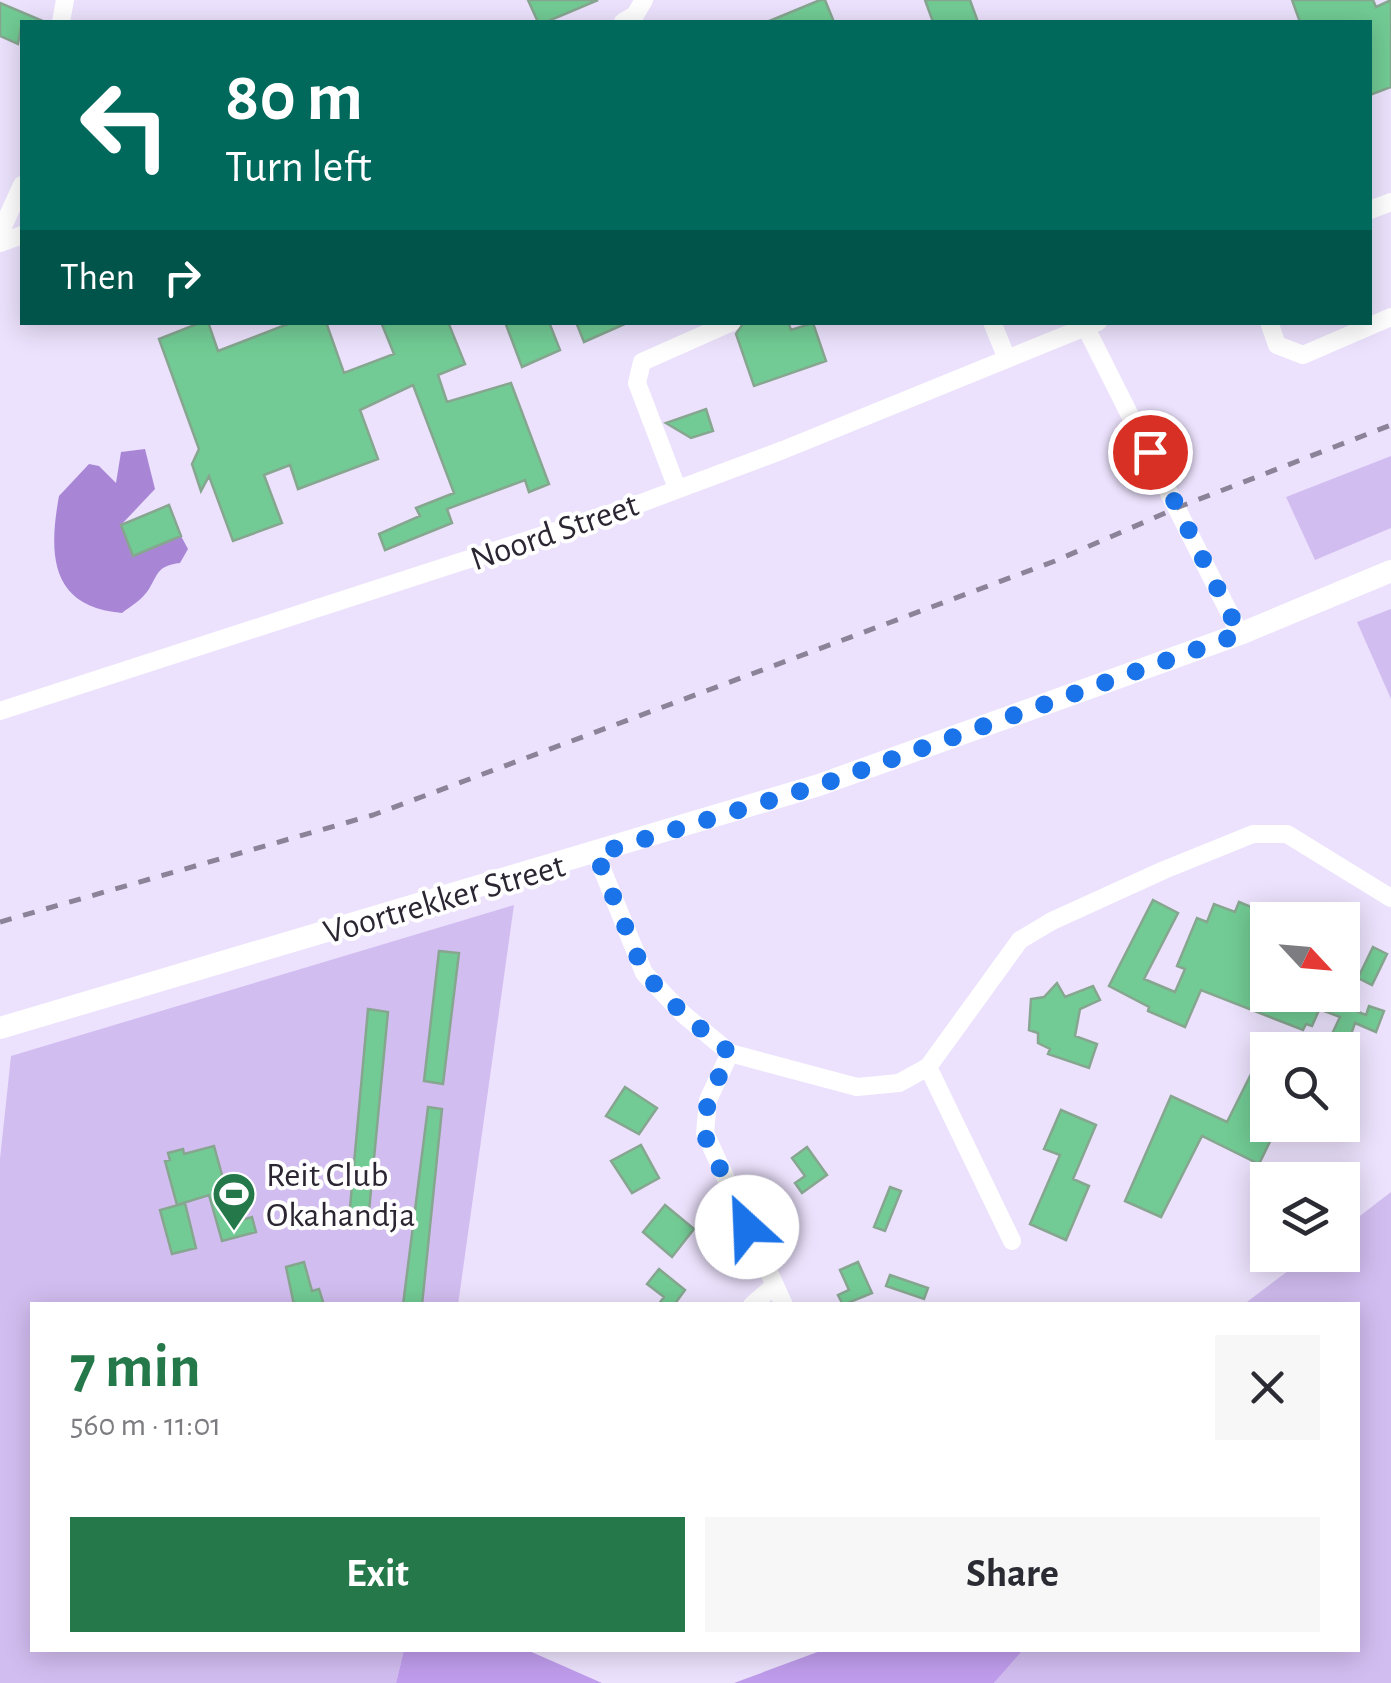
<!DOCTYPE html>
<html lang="en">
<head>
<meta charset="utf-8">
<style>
	:root { --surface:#fff; --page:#f7f7f7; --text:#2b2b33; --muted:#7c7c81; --accent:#25784a }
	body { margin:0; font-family:"Alegreya Sans",sans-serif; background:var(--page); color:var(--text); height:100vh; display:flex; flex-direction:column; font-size:38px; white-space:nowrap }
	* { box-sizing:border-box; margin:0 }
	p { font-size:32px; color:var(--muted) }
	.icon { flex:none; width:55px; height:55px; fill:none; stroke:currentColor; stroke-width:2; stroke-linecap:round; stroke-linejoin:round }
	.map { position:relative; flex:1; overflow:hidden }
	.side { position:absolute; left:30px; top:1302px; width:1330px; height:350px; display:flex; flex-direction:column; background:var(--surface); border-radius:0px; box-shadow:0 5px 25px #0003 }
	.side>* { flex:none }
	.guide { position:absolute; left:20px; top:20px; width:1352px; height:305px; border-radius:0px; box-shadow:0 5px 25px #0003; background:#00695c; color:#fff; overflow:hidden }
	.needle { width:65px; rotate:116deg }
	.buttons { position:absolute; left:1250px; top:902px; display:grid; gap:20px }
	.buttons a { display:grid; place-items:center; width:110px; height:110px; border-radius:0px; background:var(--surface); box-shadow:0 5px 25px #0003; font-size:50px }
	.pin { position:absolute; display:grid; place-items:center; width:85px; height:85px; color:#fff; margin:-42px; border:5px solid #fff; border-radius:50%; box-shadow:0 2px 10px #0007 }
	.me { position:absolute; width:110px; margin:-55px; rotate:335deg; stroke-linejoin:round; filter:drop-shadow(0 0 8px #0008) }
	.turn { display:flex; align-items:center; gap:35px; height:210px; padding:0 40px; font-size:45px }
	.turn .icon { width:130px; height:130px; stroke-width:2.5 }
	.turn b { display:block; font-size:70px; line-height:85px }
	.then { display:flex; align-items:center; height:95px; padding:0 40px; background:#0003; gap:20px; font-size:38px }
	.round { display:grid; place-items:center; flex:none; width:105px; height:105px; border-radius:0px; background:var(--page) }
	.head { display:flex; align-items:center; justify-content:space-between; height:170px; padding:0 40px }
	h1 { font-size:60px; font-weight:700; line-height:75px; color:var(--accent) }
	.cta { display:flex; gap:20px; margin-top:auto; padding:20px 40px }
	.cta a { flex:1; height:115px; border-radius:0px; background:var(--accent); color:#fff; font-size:40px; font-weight:700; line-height:115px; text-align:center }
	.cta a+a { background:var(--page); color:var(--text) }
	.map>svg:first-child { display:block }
	.green { fill:#d2bdf0 }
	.forest { fill:#c09ded }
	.water { fill:#a986d5 }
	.building { fill:#72cb94; stroke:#86a690; stroke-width:2.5 }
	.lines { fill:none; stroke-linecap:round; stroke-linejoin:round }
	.minor { stroke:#fff; stroke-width:18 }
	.major { stroke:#fff; stroke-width:22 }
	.rail { stroke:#8b8397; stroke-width:5; stroke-dasharray:12 12; stroke-linecap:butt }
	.route { stroke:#1a73e8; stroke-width:18; stroke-dasharray:0 32.4 }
	.labels { text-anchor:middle; stroke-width:8; stroke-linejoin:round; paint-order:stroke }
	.street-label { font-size:35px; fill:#2b2632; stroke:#fff }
	.poi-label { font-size:35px; fill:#2b2632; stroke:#fff; text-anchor:start }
</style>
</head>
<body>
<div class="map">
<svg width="1391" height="1683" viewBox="0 0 1391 1683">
	<rect width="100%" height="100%" fill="#ece2fd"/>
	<!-- green -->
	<path class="green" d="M1391 456V528L1315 560 1286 497Z
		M1391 609V699L1357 622Z
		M514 905 458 1305H32V1650H404L396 1683H0V1159L11 1056Z
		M1391 1192V1683H994L1023 1650H1358V1305H1243L1309 1255H1342L1343 1229Z"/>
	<!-- forest -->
	<path class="forest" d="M404 1650H527L602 1683H396Z
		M823 1650H1023L994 1683H734Z"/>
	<!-- water -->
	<path class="water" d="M145 449 155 489 121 525 133 556 181 536 188 549 180 563C158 566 159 572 149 589 143 599 131 606 122 613 51 607 48 556 59 496L89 464 99 466 116 483 121 452Z"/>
	<!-- building -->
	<path class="building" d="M528 0H598L546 22H538Z
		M820 0H825L834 22H767Z
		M925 0H970L978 22H933Z
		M1292 0H1373L1376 7 1391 0V87L1370 95V22H1300Z
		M0 3 45 22H22L18 44 0 36Z
		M202 322H208L218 351 293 322H326L344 373 394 354 381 322H448L465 364 438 375 447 402 511 383 549 484 529 492 525 480 447 509 452 523 385 550 379 534 420 516 416 508 454 493 413 385 360 410 378 459 298 489 290 465 264 475 282 523 233 541 209 476 201 491 192 464 199 449 159 339Z
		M505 322H549L560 350 522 367Z
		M576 322H629L584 342Z
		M744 322H788L791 330 813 323 826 361 754 386 736 334Z
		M706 409 713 431 691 438 666 423Z
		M169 505 181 536 133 556 121 525Z
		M1153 900 1178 913 1144 979 1175 992 1185 969 1177 966 1197 918 1207 922 1214 904 1235 912 1239 902 1268 914V995H1307L1323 1001 1312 1026 1306 1024 1303 1030 1201 990 1185 1027 1148 1011 1149 1007 1109 986Z
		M1373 947 1387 954 1372 985 1358 978Z
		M439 951 459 953 443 1084 424 1081Z
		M1057 983 1065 997 1093 986 1100 1000 1080 1009 1075 1036 1097 1044 1089 1068 1048 1054 1050 1049 1038 1043V1033L1029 1030 1031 999 1044 997Z
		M1328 1000 1366 1015 1369 1006 1384 1011 1376 1032 1355 1023 1349 1040 1332 1034 1340 1017 1324 1011Z
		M368 1009 388 1012 369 1211H363L361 1221 349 1219Z
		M1256 1064 1268 1069V1125H1278L1259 1164 1202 1136 1161 1217 1125 1201 1171 1096 1227 1122Z
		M625 1087 657 1108 639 1134 606 1116Z
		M428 1107 442 1109 422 1305H403Z
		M1061 1110 1096 1125 1073 1179 1089 1186 1066 1240 1030 1224 1060 1155 1044 1149Z
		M641 1145 659 1178 632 1193 611 1161Z
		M214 1146 235 1222 252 1217 256 1232 222 1241 209 1195 177 1205 165 1161 170 1160 168 1153 183 1149 184 1154Z
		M807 1147 827 1175 802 1193 795 1183 805 1176 792 1158Z
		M890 1187 901 1191 885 1231 874 1227Z
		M185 1203 196 1248 172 1254 160 1210Z
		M665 1205 694 1229 672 1257 643 1232Z
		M304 1262 312 1291 319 1289 324 1305H294L286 1267Z
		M858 1262 872 1293 843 1305 838 1295 849 1290 840 1270Z
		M659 1269 685 1290 674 1305H658L664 1297 647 1284Z
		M890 1275 928 1288 924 1299 886 1286Z"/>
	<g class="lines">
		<!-- minor -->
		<path class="minor" d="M61 22 65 0
			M623 22 635 15 644 0
			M1370 210 1391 202
			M0 233 22 185
			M0 243 22 235
			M992 322 1007 359
			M1269 322 1277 345 1303 355 1391 317
			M1086 328 1240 634
			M677 488 637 383 642 362 732 322
			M0 711 636 505 783 450 1098 322
			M596 854 644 973 683 1014 730 1053 857 1087 899 1083 928 1067 1020 940 1052 921 1164 870 1253 834H1287L1391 898
			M730 1053 708 1100 705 1133 784 1305
			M928 1067 1012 1241
			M752 1305 775 1285"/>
		<!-- major -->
		<path class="major" d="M0 1028 819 785 1240 634 1391 571"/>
		<!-- rail -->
		<path class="rail" d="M0 922 373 815 1055 561 1179 507 1391 425"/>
	</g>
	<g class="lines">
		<!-- route -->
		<path class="route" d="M747 1227 704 1134 708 1100 730 1053 683 1014 644 973 596 854 820 785 1240 634 1150 452"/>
	</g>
	<!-- icons -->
	<defs>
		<symbol id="stadium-pin" viewBox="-11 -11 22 30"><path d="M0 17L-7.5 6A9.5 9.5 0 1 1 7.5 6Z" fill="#25784a" stroke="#fff"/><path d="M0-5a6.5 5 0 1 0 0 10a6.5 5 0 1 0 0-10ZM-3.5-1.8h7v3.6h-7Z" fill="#fff"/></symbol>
	</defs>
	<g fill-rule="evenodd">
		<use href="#stadium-pin" x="209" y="1169" width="50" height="68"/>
	</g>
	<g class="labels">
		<!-- street labels -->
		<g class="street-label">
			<text transform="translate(554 531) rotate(-19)" y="12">Noord Street</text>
			<text transform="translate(444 898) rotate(-16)" y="12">Voortrekker Street</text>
		</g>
		<!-- poi labels -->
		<g class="poi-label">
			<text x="266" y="1186">Reit Club<tspan x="266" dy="40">Okahandja</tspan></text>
		</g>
	</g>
</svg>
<div class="buttons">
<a><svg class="needle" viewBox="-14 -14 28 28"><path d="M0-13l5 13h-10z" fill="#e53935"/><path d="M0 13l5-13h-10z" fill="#7c7c81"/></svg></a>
<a><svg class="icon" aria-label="search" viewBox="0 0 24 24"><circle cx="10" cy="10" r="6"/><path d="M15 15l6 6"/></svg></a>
<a><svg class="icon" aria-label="layers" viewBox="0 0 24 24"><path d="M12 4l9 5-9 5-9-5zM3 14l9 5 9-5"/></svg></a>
</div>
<div class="pin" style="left:1150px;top:452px;background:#d93025"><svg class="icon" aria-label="arrive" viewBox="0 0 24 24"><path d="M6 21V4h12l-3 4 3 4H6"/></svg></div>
<svg class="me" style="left:747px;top:1227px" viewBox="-20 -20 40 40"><circle r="19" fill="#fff"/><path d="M0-13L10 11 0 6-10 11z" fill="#1a73e8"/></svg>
<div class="guide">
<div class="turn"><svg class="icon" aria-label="left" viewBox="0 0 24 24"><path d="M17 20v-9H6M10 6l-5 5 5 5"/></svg><div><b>80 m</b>Turn left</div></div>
<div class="then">Then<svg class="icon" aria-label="right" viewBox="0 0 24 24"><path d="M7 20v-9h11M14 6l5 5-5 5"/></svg></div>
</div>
<section class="side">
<div class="head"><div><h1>7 min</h1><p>560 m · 11:01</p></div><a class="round"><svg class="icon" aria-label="close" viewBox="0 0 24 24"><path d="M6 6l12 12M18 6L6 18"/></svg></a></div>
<div class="cta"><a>Exit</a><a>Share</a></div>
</section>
</div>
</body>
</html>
